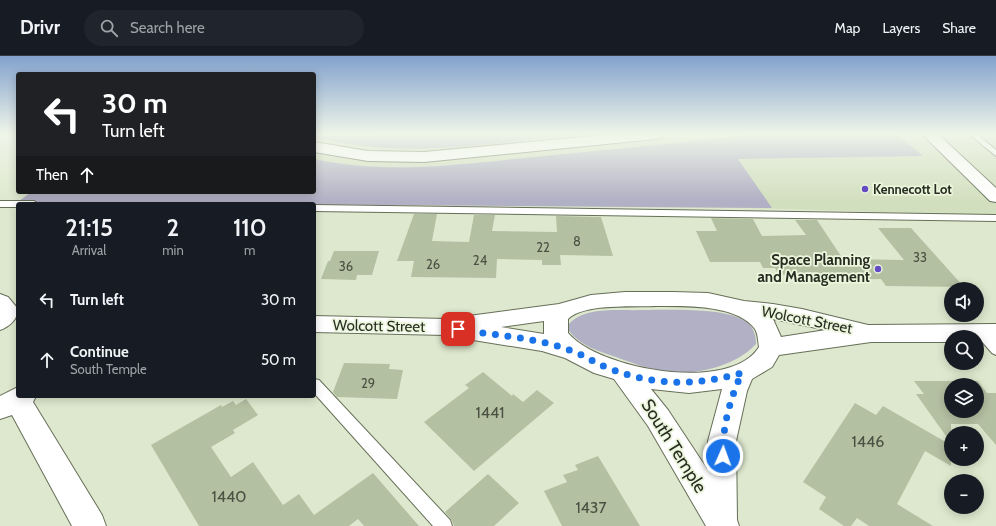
<!DOCTYPE html>
<html lang="en">
<head>
<meta charset="utf-8">
<style>
	:root { --surface:#171b24; --page:#20242c; --text:#f1f3f6; --muted:#9ea1a6; --line:#363941 }
	body { margin:0; font-family:Cabin,sans-serif; background:var(--page); color:var(--text); height:100vh; display:flex; flex-direction:column; font-size:15px; white-space:nowrap }
	* { box-sizing:border-box; margin:0 }
	p { font-size:13px; color:var(--muted) }
	.icon { flex:none; width:22px; height:22px; fill:none; stroke:currentColor; stroke-width:2; stroke-linecap:round; stroke-linejoin:round }
	.map { position:relative; flex:1; overflow:hidden }
	.drawer { position:absolute; left:16px; top:146px; width:300px; height:196px; display:flex; flex-direction:column; background:var(--surface); border-radius:4px; box-shadow:0 2px 10px #0003 }
	.drawer>* { flex:none }
	.top-card { position:absolute; left:16px; top:16px; width:300px; height:122px; border-radius:4px; box-shadow:0 2px 10px #0003; background:#202124; color:#fff; overflow:hidden }
	.controls { position:absolute; left:944px; top:226px; display:grid; gap:8px }
	.controls a { display:grid; place-items:center; width:40px; height:40px; border-radius:50%; background:var(--surface); box-shadow:0 2px 10px #0003; font-size:20px }
	.pin { position:absolute; display:grid; place-items:center; width:34px; height:34px; color:#fff; margin:-17px; border-radius:8px; box-shadow:0 2px 6px #0006 }
	.me { position:absolute; width:44px; margin:-22px; rotate:2deg; stroke-linejoin:round; filter:drop-shadow(0 0 3px #0008) }
	.turn { display:flex; align-items:center; gap:14px; height:84px; padding:0 20px; font-size:18px }
	.turn .icon { width:52px; height:52px; stroke-width:2.5 }
	.turn b { display:block; font-size:28px; line-height:34px }
	.then { display:flex; align-items:center; height:38px; padding:0 20px; background:#0003; gap:8px; font-size:15px }
	.eta { display:flex; justify-content:space-evenly; align-items:center; height:68px; text-align:center }
	.eta b { font-size:24px; font-weight:600; line-height:28px }
	ul { padding:0; list-style:none }
	li { display:flex; align-items:center; gap:12px; height:60px; padding:0 20px }
	li div { flex:1 }
	li b { display:block; font-size:15px }
	li em { font-style:normal }
	header { display:flex; align-items:center; gap:24px; box-sizing:border-box; height:56px; padding:0 20px; background:var(--surface); border-bottom:1px solid var(--line) }
	header strong { font-size:19px }
	nav { display:flex; gap:22px; margin-inline-start:auto; font-size:14px }
	.search { width:280px; height:36px; background:var(--page); display:flex; align-items:center; gap:10px; box-sizing:border-box; padding:0 14px; border-radius:22px; color:var(--muted); font-size:15px }
	.map>svg:first-child { display:block }
	.built { fill:#d2dfbe }
	.green { fill:#b1b0c5 }
	.building { fill:#b4c0a2; fill-rule:evenodd }
	.lines { fill:none; stroke-linecap:round; stroke-linejoin:round }
	.lane-casing { stroke:#666f58; stroke-width:2 }
	.street-casing { stroke:#666f58; stroke-width:2 }
	.secondary-casing { stroke:#666f58; stroke-width:2 }
	.lane { fill:#fff; fill-rule:evenodd }
	.street { fill:#fff; fill-rule:evenodd }
	.secondary { fill:#fff; fill-rule:evenodd }
	.route { stroke:#1a73e8; stroke-width:7; stroke-dasharray:0 12.6 }
	.poi-dot { fill:#654bc3; stroke:#ebf5db; stroke-width:1.5 }
	.labels { text-anchor:middle; stroke-width:3.5; stroke-linejoin:round; paint-order:stroke }
	.far-poi-label { font-size:13px; font-weight:bold; fill:#282c22; stroke:#ebf5db; text-anchor:start }
	.number-label { font-size:13px; fill:#4b5142 }
	.poi-label { font-size:15px; font-weight:bold; fill:#282c22; stroke:#ebf5db; text-anchor:end }
	.street-label { font-size:15px; fill:#282c22; stroke:#ebf5db }
	.near-number-label { font-size:16px; fill:#4b5142 }
	.near-street-label { font-size:18px; fill:#282c22; stroke:#ebf5db }
</style>
</head>
<body>
<header>
<strong>Drivr</strong>
<div class="search"><svg class="icon" aria-label="search" viewBox="0 0 24 24"><circle cx="10" cy="10" r="6"/><path d="M15 15l6 6"/></svg>Search here</div>
<nav><a>Map</a><a>Layers</a><a>Share</a></nav>
</header>
<div class="map">
<svg width="996" height="470" viewBox="0 0 996 470">
	<rect width="100%" height="100%" fill="#dee8ce"/>
	<!-- built -->
	<path class="built" d="M314 79H996V160L790 153 457 148 31 136H314Z"/>
	<!-- green -->
	<path class="green" d="M574 79C502 86 428 99 356 89 342 87 327 85 314 80Z
		M749 79H898L923 100 738 103 772 152 18 146 31 136H314V103C387 119 461 108 534 101 606 94 677 87 749 79Z
		M643 254C668 254 727 251 747 266 754 272 756 280 756 288 738 308 704 317 678 317 657 316 635 308 616 301 598 295 581 290 569 275V268C585 250 620 255 643 254Z"/>
	<!-- building -->
	<path class="building" d="M414 158H437L432 185 469 186 474 159H495L492 175 557 176 556 160 601 161 613 200 560 199 561 209H542V204L497 203 496 222 411 221 414 205H397Z
		M711 162 753 163 762 180 806 179 795 164H817L843 203 904 204 878 172H911L964 231 886 230 881 223 820 224 815 216 779 219 775 212H763L760 206H710L696 175H717Z
		M334 195H379L372 219H357L356 224 321 223 328 205H330Z
		M344 307 390 308 389 313 403 314 397 343 337 341 333 336Z
		M483 316 512 340 513 338 523 346 537 334 554 347 474 415 424 366 469 332 465 329Z
		M914 325H978L987 337H996V389L978 368H951V387L916 338H924ZM951 329H977V355H951Z
		M246 343 258 359 233 374 235 377 211 391 231 421 253 406 283 449 299 438 314 459 373 417 419 470H364L358 463 349 470H199L151 389 221 349 222 351 233 345 236 349Z
		M855 347 876 359 883 350 951 389V410L925 395 897 448 933 470H869L857 462 851 470H844L819 453 826 441 803 426Z
		M598 400 640 470H562L544 435 567 426 563 419 578 414 575 409Z
		M488 418 519 447 494 470H454L451 463 445 456Z"/>
	<g class="lines">
		<defs>
			<path id="lane" d="M970 79H978L996 94V100Z
				M0 145H34L38 148H18V151H0Z
				M314 149 996 159V165L314 155Z
				M981 273 985 274 996 286V299L992 297 977 280 975 277 977 274Z
				M314 323 319 324 450 464 452 470H433L314 337Z"/>
			<path id="street" d="M923 79H939L996 132V146L990 145Z
				M625 236H673L708 237 744 245 773 248 802 253 868 269 996 268V286H977V281H951V286H871L779 299 772 311 752 323 747 335 736 385 737 464 739 470H706L648 370 614 323 594 317 565 302 542 295 467 283 459 281 457 278 446 279 314 276V260L446 263 559 248 591 239ZM657 250C684 250 737 248 755 273 758 278 758 285 759 291 730 338 598 313 568 277V263C584 247 636 251 657 250ZM773 263 826 274 781 281ZM544 265V278L501 271ZM651 333 689 337 722 333 708 385 707 413 668 354Z
				M0 238 8 241 18 253C18 263 9 271 0 274Z
				M18 331V340H36L33 346 102 459 106 470H72L12 359 0 363V340Z"/>
			<path id="secondary" d="M604 79H663L661 82 656 83 424 106 368 105 314 96V86L368 95 424 96Z"/>
		</defs>
		<!-- lane casing -->
		<use href="#lane" class="lane-casing"/>
		<!-- street casing -->
		<use href="#street" class="street-casing"/>
		<!-- secondary casing -->
		<use href="#secondary" class="secondary-casing"/>
		<!-- lane -->
		<use href="#lane" class="lane"/>
		<!-- street -->
		<use href="#street" class="street"/>
		<!-- secondary -->
		<use href="#secondary" class="secondary"/>
	</g>
	<!-- sky -->
	<linearGradient id="sky" x2="0" y2="1"><stop stop-color="#82a2cd"/><stop offset="0.54" stop-color="#f0f5e9"/><stop offset="1" stop-color="#f0f5e9" stop-opacity="0"/></linearGradient>
	<rect width="996" height="145" fill="url(#sky)"/>
	<g class="lines">
		<!-- route -->
		<path class="route" d="M458 273C496 280 536 281 572 295 584 299 595 307 608 312 653 330 696 330 742 317 730 342 722 372 723 400"/>
	</g>
	<!-- markers -->
	<g class="poi-dot">
		<circle cx="865" cy="133" r="4"/>
		<circle cx="878" cy="213" r="4"/>
	</g>
	<g class="labels">
		<!-- far-poi labels -->
		<g class="far-poi-label">
			<text x="873" y="138">Kennecott Lot</text>
		</g>
		<!-- number labels -->
		<g class="number-label">
			<text x="577" y="190">8</text>
			<text x="543" y="196">22</text>
			<text x="920" y="206">33</text>
			<text x="480" y="209">24</text>
			<text x="433" y="213">26</text>
			<text x="346" y="215">36</text>
			<text x="368" y="332">29</text>
		</g>
		<!-- poi labels -->
		<g class="poi-label">
			<text x="870" y="209">Space Planning<tspan x="870" dy="17">and Management</tspan></text>
		</g>
		<!-- street labels -->
		<g class="street-label">
			<text transform="translate(807 264) rotate(11)" y="5">Wolcott Street</text>
			<text transform="translate(379 270) rotate(1)" y="5">Wolcott Street</text>
		</g>
		<!-- near-number labels -->
		<g class="near-number-label">
			<text x="490" y="362">1441</text>
			<text x="868" y="391">1446</text>
			<text x="229" y="446">1440</text>
			<text x="591" y="457">1437</text>
		</g>
		<!-- near-street labels -->
		<g class="near-street-label">
			<text transform="translate(674 390) rotate(58)" y="6">South Temple</text>
		</g>
	</g>
</svg>
<div class="controls">
<a><svg class="icon" aria-label="sound" viewBox="0 0 24 24"><path d="M4 9h4l5-4v14l-5-4H4zM17 9q2 3 0 6"/></svg></a>
<a><svg class="icon" aria-label="search" viewBox="0 0 24 24"><circle cx="10" cy="10" r="6"/><path d="M15 15l6 6"/></svg></a>
<a><svg class="icon" aria-label="layers" viewBox="0 0 24 24"><path d="M12 4l9 5-9 5-9-5zM3 14l9 5 9-5"/></svg></a>
<a>+</a>
<a>−</a>
</div>
<div class="pin" style="left:458px;top:273px;background:#d93025"><svg class="icon" aria-label="arrive" viewBox="0 0 24 24"><path d="M6 21V4h12l-3 4 3 4H6"/></svg></div>
<svg class="me" style="left:723px;top:400px" viewBox="-20 -20 40 40"><circle r="17" fill="#1a73e8" stroke="#fff" stroke-width="3"/><path d="M0-11L8 9 0 5-8 9z" fill="#fff"/></svg>
<div class="top-card">
<div class="turn"><svg class="icon" aria-label="left" viewBox="0 0 24 24"><path d="M17 20v-9H6M10 6l-5 5 5 5"/></svg><div><b>30 m</b>Turn left</div></div>
<div class="then">Then<svg class="icon" aria-label="ahead" viewBox="0 0 24 24"><path d="M12 20V5M6 11l6-6 6 6"/></svg></div>
</div>
<section class="drawer">
<div class="eta">
<div><b>21:15</b><p>Arrival</p></div>
<div><b>2</b><p>min</p></div>
<div><b>110</b><p>m</p></div>
</div>
<ul>
<li><svg class="icon" aria-label="left" viewBox="0 0 24 24"><path d="M17 20v-9H6M10 6l-5 5 5 5"/></svg><div><b>Turn left</b></div><em>30 m</em></li>
<li><svg class="icon" aria-label="ahead" viewBox="0 0 24 24"><path d="M12 20V5M6 11l6-6 6 6"/></svg><div><b>Continue</b><p>South Temple</p></div><em>50 m</em></li>
</ul>
</section>
</div>
</body>
</html>
